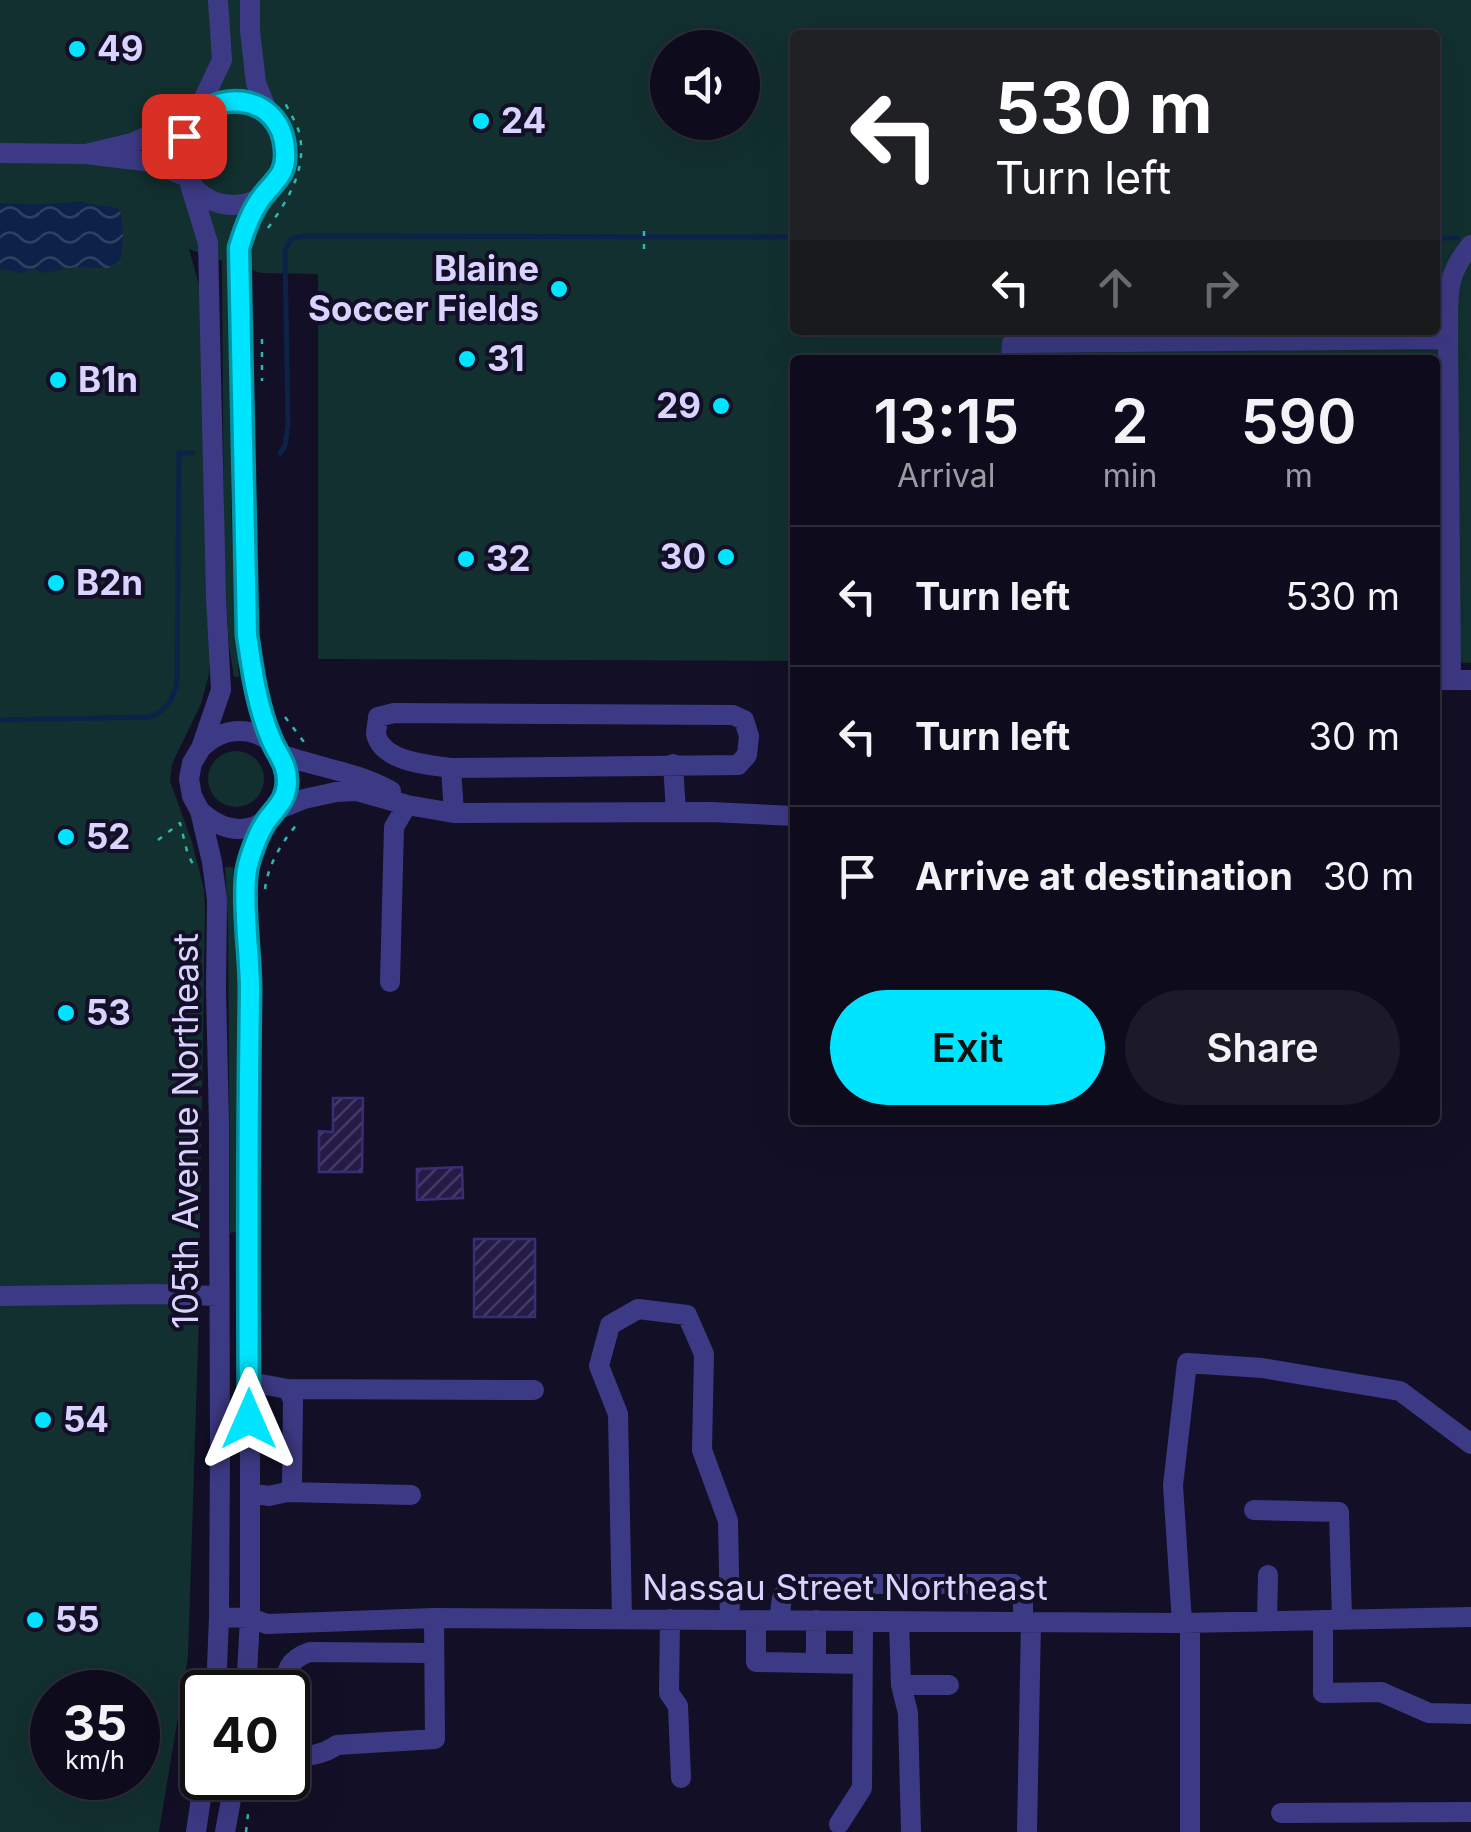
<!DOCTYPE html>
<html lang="en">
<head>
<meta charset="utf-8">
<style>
	:root { --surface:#0e0b1c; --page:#1c1929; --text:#f1f3f6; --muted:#9b9ba3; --line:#2e2b3b; --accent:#00e5ff }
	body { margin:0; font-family:Inter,sans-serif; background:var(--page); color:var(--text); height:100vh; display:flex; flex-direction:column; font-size:38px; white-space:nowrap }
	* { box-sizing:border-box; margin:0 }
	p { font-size:32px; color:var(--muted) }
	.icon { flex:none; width:55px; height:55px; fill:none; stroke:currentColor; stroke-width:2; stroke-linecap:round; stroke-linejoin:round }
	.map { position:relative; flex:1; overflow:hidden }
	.side { position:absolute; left:790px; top:355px; width:650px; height:770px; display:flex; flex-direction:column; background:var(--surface); border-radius:10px; box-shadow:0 10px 40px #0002,0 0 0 2px var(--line) }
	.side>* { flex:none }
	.guide { position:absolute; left:790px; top:30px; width:650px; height:305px; border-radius:10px; box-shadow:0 10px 40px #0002,0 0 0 2px var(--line); background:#202124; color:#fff; overflow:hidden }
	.controls { position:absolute; left:650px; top:30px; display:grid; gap:20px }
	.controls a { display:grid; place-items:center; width:110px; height:110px; border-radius:50%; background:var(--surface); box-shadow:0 10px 40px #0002,0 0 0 2px var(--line); font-size:50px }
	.speed { position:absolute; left:30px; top:1670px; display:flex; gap:20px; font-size:50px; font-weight:700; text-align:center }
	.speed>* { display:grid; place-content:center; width:130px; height:130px; border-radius:50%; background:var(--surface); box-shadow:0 10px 40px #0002,0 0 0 2px var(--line); line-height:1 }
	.speed small { font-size:25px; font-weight:400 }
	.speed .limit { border:5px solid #111; border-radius:15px; background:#fff; color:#111 }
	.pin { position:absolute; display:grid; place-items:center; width:85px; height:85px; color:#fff; margin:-42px; border-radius:20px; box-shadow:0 5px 15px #0006 }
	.me { position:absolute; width:110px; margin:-55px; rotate:0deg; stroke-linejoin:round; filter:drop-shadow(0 0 8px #0008) }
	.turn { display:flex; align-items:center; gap:35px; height:210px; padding:0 40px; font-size:45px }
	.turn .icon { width:130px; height:130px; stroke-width:2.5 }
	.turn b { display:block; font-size:70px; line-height:85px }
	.lanes { display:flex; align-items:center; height:95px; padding:0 40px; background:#0003; justify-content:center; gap:50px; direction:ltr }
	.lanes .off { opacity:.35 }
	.eta { display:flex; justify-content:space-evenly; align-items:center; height:170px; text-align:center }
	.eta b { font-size:60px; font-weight:600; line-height:70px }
	.primary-button { display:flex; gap:20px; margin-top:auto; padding:20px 40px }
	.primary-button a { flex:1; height:115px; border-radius:60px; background:var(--accent); color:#111; font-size:40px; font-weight:600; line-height:115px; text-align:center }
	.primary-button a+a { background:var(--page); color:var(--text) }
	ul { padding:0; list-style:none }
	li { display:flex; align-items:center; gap:30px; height:140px; padding:0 40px; border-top:2px solid var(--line) }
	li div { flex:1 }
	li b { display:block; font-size:38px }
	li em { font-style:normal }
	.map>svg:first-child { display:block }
	.garden { fill:#12302f; fill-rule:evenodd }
	.water { fill:url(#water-waves) }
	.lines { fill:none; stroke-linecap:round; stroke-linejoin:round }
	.stream { stroke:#0c2248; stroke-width:5 }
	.building { fill:url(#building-hatch); stroke:#3b2d73; stroke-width:2.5 }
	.path { stroke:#2fb8b0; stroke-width:2.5; stroke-dasharray:5 8; stroke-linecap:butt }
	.minor { stroke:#3d3a85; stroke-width:20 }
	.route-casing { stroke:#0095a6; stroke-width:25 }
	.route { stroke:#00e5ff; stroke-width:18 }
	.poi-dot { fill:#00e5ff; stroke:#130f26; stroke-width:4 }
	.labels { text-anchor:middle; stroke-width:8; stroke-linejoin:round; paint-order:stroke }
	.poi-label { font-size:35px; font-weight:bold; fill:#d9d4ff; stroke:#130f26; text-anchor:start }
	.street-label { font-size:35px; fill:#d9d4ff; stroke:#130f26 }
</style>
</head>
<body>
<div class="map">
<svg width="1471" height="1832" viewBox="0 0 1471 1832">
	<defs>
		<pattern id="water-waves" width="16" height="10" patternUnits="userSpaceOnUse" patternTransform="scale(2.5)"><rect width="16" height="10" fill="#0c2248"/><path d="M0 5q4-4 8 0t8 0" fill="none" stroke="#2f4163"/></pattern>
		<pattern id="building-hatch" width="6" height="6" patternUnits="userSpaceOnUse" patternTransform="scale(2.5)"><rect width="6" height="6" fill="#241b47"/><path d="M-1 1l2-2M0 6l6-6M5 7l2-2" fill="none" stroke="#433b63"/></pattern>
	</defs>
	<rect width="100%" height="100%" fill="#130f26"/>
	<!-- garden -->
	<path class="garden" d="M0 0H1471V663L1435 662V360H795V661L318 659V274L261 273 228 262 232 318 231 513 239 677H234L229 646 224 560 222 261 189 249 211 328 216 598 209 674 201 704 172 764 170 781 192 842 204 889 205 913 199 1280 195 1295 199 1316 188 1657 159 1832H0ZM795 35H1435V330H795ZM668 48H742V122H668ZM52 1692H138V1778H52Z
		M208 779a28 28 0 1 1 56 0a28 28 0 1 1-56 0Z
		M225 867H233L239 1010 236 1232 230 1233 228 925Z"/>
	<!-- water -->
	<path class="water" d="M79 201C93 207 107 203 120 210 124 228 124 243 120 262L108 268 75 267 44 273 33 269 21 273 0 269V203C26 204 53 205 79 201Z"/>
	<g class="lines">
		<!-- stream -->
		<path class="stream" d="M1435 238H1458
			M280 453 285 446 288 424 285 251 291 239 303 236 795 237
			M0 720 150 717C168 709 173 701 177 682L179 453H192"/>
	</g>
	<!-- building -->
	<path class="building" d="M333 1098H363L362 1172H319V1131L333 1132Z
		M462 1167 463 1198 417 1200V1169Z
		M474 1239H535V1317H474Z"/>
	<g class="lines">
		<!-- path -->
		<path class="path" d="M268 228C288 200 308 168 299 132 296 122 290 113 285 103
			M644 249V223
			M262 339V381
			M285 717 304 742
			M158 840 180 823 188 855 193 864
			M265 889C268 864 283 840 299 822
			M246 1832 248 1814"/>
		<!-- minor -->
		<path class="minor" d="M250 0V31L256 83 268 113
			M181 153a52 52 0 1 1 104 0a52 52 0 1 1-104 0Z
			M195 117 222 60 218 0
			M0 153 86 154
			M187 177 152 162 86 154 132 143 148 136 189 126
			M189 181 208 243 216 598 221 690 201 748 192 763 189 779 192 796 200 811 212 862 217 900 216 989 219 1124 220 1447 219 1617 216 1692
			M261 197C242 233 237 245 241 285L247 635 253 675 272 743
			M1448 339C1449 298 1443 278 1471 245
			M1011 360 1012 343 1448 339 1451 680
			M1435 680H1471
			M280 754C318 768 355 771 391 791
			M673 764 676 812
			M451 768 738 765 747 755 749 736 744 720 733 715 394 713 378 717C378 720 376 731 376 734 382 762 429 765 451 768L454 813
			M277 810 304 799 336 792 357 791 407 805 454 813 711 812 795 816
			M200 811C269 874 328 752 250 732 230 728 215 735 201 748
			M390 982 394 827 407 805
			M0 1296 156 1294 219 1296
			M249 1382 288 1389 293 1400 292 1485 287 1492 269 1496 250 1493
			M288 1389 534 1390
			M287 1492 411 1495
			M1254 1510 1339 1512 1342 1619
			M219 1617 250 1618 267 1624 434 1618 1182 1623 1471 1617
			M622 1619 618 1414 599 1366 610 1325 638 1309 687 1315 704 1354 702 1450 728 1521 730 1620
			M670 1619 669 1693 678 1706 681 1778
			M756 1620V1662L862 1664
			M780 1620C781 1604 779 1592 795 1584H1013L1023 1594V1622
			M1323 1620V1693L1381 1692 1429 1713 1471 1714
			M899 1621 901 1685 908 1713 911 1832
			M1267 1621 1268 1575
			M1182 1623 1173 1485 1187 1363 1262 1368 1400 1391 1471 1444
			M816 1663V1620
			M901 1685H949
			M246 1692 250 1618V963L245 880 247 863 267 820
			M283 1692C286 1671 288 1659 310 1652L434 1653
			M288 1757C307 1756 321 1756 337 1745L435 1739 434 1618
			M1281 1813 1471 1812
			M839 1824 862 1788 863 1621
			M196 1832 204 1778
			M225 1832 235 1778
			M1027 1832 1031 1622
			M1190 1832V1623"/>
	</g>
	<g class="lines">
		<defs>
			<path id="route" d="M184 136C208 84 282 92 285 150 287 175 275 180 262 197 251 211 244 231 239 248L247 635C252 670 257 706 271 739 277 754 287 763 287 781 287 799 277 807 267 820 258 833 247 861 246 877 243 915 250 953 250 991 248 1134 248 1276 249 1419"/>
		</defs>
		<!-- route casing -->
		<use href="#route" class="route-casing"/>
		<!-- route -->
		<use href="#route" class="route"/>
	</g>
	<!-- markers -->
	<g class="poi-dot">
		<circle cx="77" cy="49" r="10"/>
		<circle cx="481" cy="121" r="10"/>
		<circle cx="559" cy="289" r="10"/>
		<circle cx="467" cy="359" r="10"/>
		<circle cx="58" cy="380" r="10"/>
		<circle cx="721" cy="406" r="10"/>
		<circle cx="726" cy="557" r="10"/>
		<circle cx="466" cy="559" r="10"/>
		<circle cx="56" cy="583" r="10"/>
		<circle cx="66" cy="837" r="10"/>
		<circle cx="66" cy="1013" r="10"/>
		<circle cx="43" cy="1420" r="10"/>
		<circle cx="35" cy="1620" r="10"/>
	</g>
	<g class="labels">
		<!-- poi labels -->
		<g class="poi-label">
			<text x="97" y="61">49</text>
			<text x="501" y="133">24</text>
			<text x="539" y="281" text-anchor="end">Blaine<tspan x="539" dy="40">Soccer Fields</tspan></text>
			<text x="487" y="371">31</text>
			<text x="78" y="392">B1n</text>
			<text x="701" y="418" text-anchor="end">29</text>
			<text x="706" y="569" text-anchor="end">30</text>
			<text x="486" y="571">32</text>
			<text x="76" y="595">B2n</text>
			<text x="86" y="849">52</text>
			<text x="86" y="1025">53</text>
			<text x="63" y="1432">54</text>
			<text x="55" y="1632">55</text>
		</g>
		<!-- street labels -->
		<g class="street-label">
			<text transform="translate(186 1131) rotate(-90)" y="12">105th Avenue Northeast</text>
			<text x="845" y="1600">Nassau Street Northeast</text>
		</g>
	</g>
</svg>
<div class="controls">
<a><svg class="icon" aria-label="sound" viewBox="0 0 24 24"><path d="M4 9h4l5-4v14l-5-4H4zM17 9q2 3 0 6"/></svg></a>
</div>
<div class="speed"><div>35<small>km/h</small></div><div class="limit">40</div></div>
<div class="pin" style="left:184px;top:136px;background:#d93025"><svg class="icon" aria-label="arrive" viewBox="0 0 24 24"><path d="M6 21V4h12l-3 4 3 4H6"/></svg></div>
<svg class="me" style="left:249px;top:1419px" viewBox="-20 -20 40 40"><path d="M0-17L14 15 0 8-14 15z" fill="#00e5ff" stroke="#fff" stroke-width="4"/></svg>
<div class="guide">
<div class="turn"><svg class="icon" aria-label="left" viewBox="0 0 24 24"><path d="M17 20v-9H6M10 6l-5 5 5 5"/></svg><div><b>530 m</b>Turn left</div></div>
<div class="lanes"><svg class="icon" aria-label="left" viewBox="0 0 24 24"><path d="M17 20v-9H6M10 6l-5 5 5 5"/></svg><svg class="icon off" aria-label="ahead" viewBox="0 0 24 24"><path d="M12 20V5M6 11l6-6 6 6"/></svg><svg class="icon off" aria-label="right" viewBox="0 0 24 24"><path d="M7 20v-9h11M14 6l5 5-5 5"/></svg></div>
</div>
<section class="side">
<div class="eta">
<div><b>13:15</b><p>Arrival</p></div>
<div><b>2</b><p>min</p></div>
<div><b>590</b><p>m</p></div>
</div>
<ul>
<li><svg class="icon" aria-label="left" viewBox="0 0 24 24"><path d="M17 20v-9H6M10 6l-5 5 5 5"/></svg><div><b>Turn left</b></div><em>530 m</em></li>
<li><svg class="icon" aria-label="left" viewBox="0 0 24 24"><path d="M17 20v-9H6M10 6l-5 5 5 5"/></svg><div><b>Turn left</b></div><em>30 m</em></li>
<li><svg class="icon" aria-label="arrive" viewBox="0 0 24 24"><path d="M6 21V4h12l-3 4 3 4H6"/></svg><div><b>Arrive at destination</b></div><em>30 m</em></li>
</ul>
<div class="primary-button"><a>Exit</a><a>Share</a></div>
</section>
</div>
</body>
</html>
